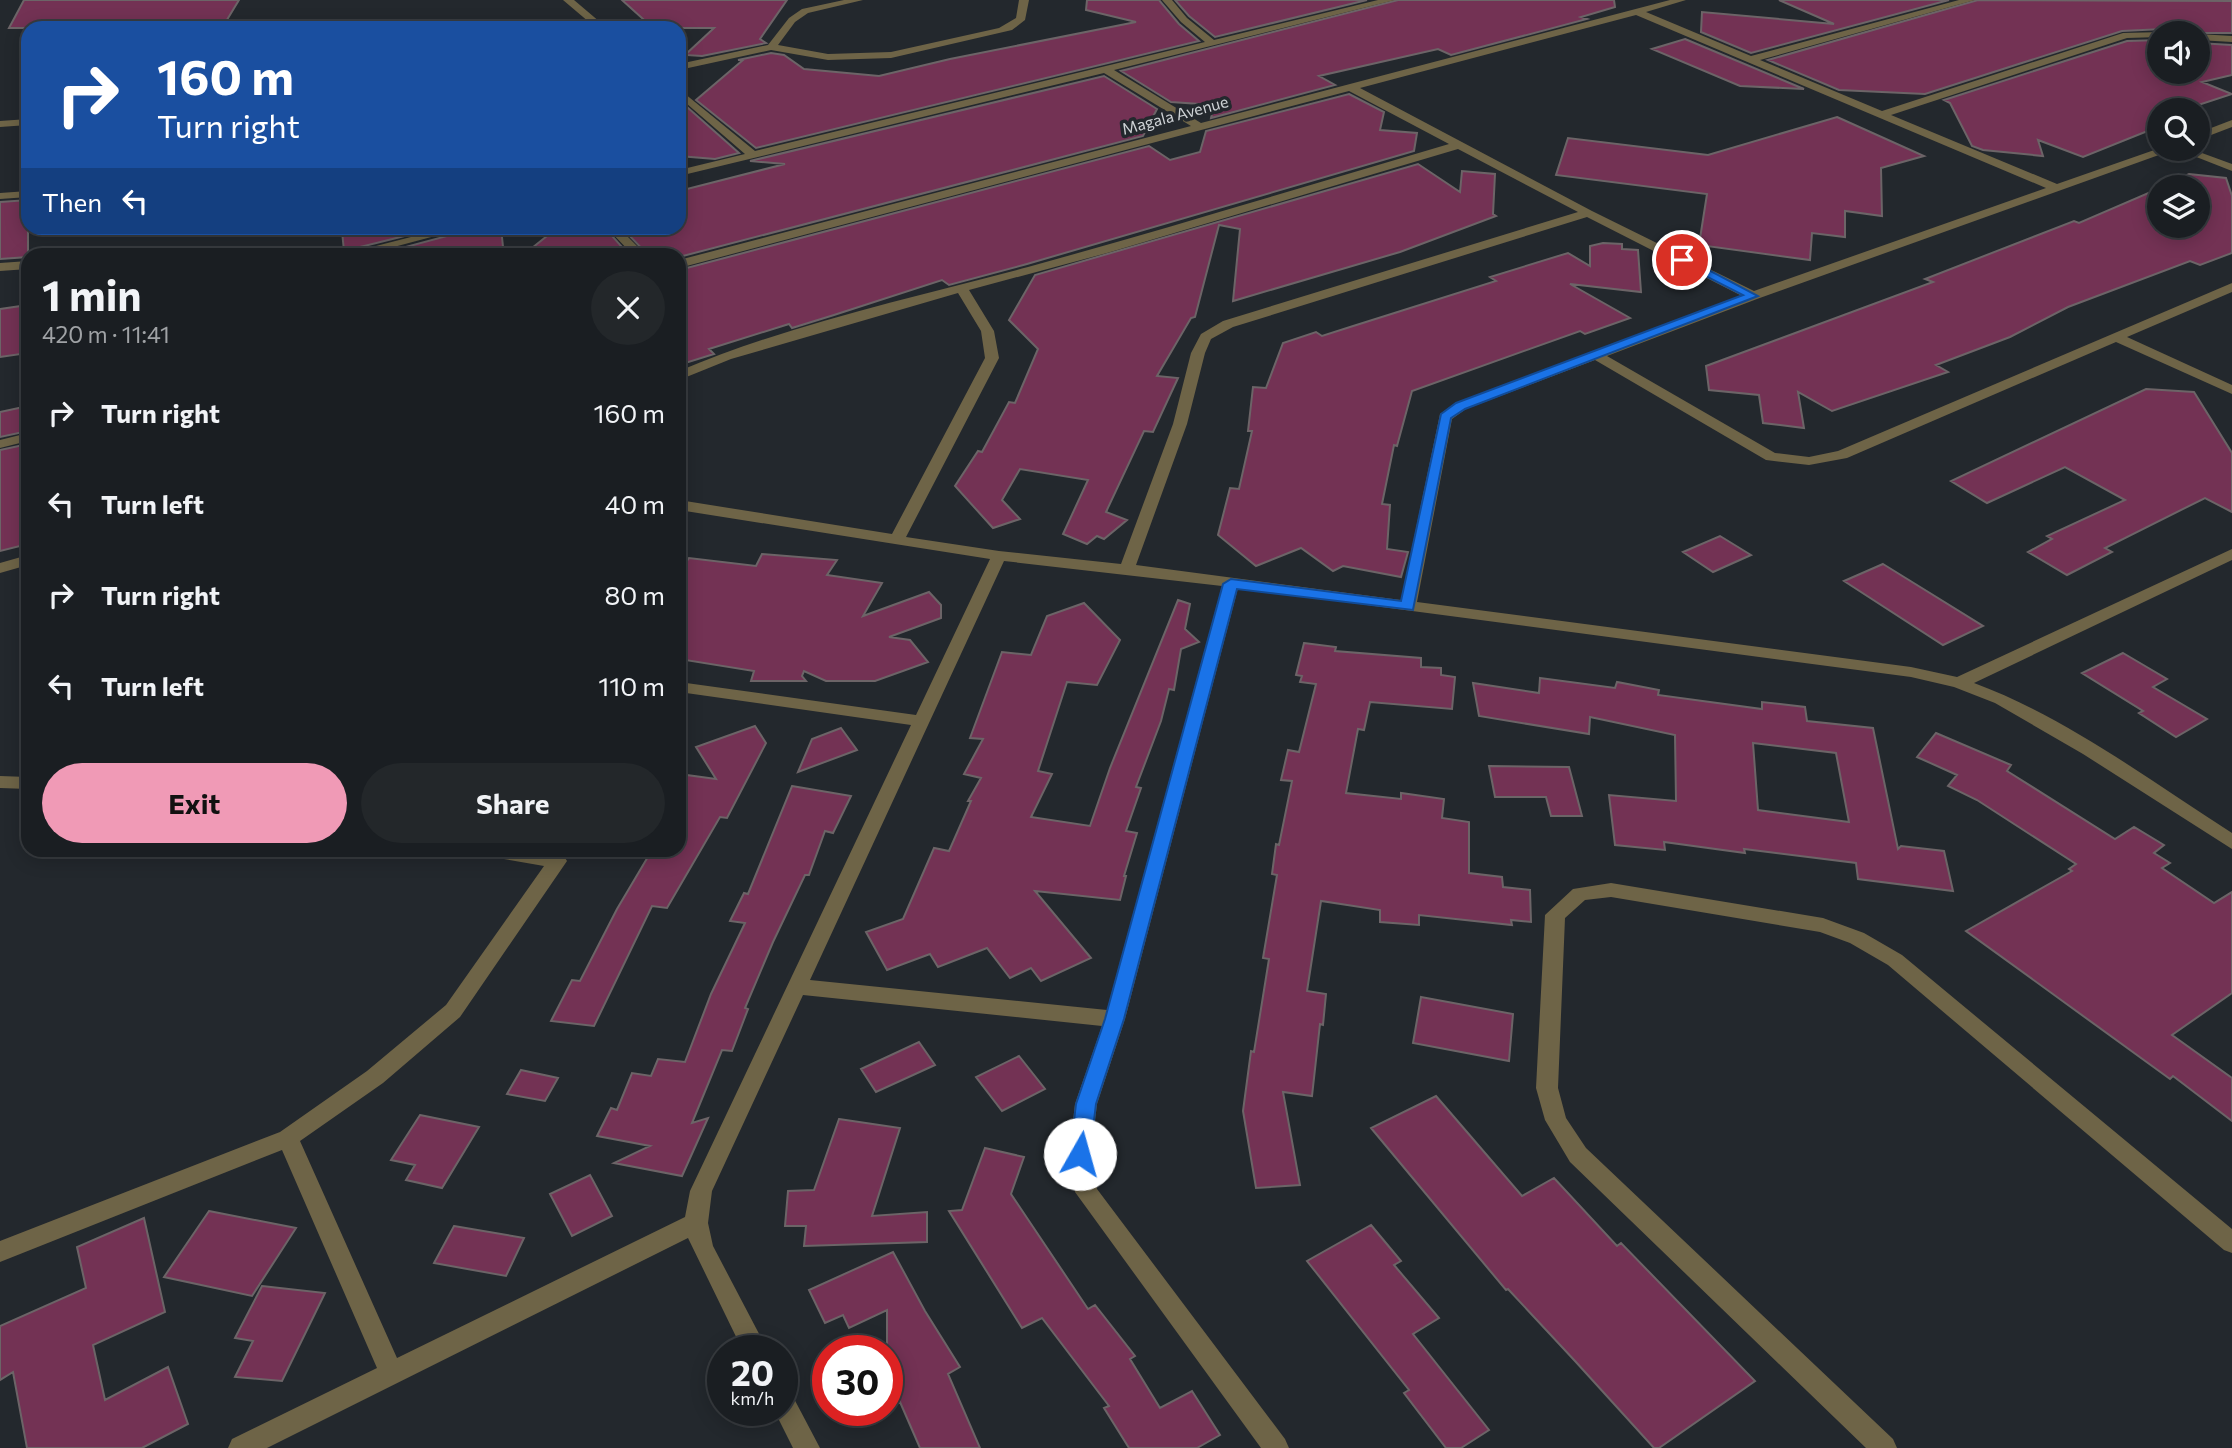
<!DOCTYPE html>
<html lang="en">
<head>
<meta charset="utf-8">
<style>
	:root { --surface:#1a1e22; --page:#23272a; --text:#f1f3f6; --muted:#9fa2a5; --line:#383c40; --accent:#f09ab6 }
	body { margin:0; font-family:Commissioner,sans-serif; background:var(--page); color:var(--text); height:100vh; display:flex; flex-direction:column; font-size:26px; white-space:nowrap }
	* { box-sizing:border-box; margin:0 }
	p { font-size:23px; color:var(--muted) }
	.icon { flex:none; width:38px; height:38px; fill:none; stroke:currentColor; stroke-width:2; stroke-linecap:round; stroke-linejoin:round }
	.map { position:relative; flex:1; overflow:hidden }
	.details { position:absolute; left:21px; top:248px; width:665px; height:609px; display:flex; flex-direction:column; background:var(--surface); border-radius:21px; box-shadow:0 4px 18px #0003,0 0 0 2px var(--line) }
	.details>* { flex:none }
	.hud { position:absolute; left:21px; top:21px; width:665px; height:214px; border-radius:21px; box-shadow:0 4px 18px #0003,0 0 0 2px var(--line); background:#1a4fa0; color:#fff; overflow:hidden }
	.controls { position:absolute; left:2147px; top:21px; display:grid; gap:14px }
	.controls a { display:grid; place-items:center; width:63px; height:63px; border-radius:50%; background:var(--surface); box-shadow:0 4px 18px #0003,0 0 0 2px var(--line); font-size:35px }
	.speed { position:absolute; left:707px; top:1335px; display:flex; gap:14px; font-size:35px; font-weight:700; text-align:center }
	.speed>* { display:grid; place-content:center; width:91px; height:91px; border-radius:50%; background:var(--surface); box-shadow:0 4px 18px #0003,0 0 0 2px var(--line); line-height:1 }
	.speed small { font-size:18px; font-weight:400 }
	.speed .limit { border:10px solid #d22; background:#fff; color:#111 }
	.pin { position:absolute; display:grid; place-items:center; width:60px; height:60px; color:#fff; margin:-30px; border:4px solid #fff; border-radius:50%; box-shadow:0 2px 7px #0007 }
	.me { position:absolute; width:77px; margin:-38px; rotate:7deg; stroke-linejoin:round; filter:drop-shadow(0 0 5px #0008) }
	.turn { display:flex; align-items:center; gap:24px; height:147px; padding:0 21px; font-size:32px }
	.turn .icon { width:91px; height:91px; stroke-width:2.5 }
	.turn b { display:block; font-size:49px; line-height:60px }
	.then { display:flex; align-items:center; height:66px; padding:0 21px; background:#0003; gap:14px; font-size:26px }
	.round { display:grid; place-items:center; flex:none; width:74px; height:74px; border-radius:37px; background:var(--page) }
	.overview { display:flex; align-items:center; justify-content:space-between; height:119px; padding:0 21px }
	h1 { font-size:42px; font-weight:700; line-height:52px }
	.action { display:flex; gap:14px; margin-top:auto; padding:14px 21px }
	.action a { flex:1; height:80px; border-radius:42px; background:var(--accent); color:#111; font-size:28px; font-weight:700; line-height:80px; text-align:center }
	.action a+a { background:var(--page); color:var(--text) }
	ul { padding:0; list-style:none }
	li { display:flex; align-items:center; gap:21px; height:91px; padding:0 21px }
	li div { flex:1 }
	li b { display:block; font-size:26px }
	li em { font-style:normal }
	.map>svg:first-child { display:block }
	.building { fill:#733254; stroke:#6c6467; stroke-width:2; fill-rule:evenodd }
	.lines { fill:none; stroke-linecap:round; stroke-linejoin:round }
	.minor { fill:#6e6447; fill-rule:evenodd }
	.route { fill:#1a73e8; stroke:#114b97; stroke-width:2 }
	.labels { text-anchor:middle; stroke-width:7; stroke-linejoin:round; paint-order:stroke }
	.far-street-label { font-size:16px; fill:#ced2d5; stroke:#23282d }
</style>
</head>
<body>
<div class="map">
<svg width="2232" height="1448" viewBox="0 0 2232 1448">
	<rect width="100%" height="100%" fill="#23282d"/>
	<!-- building -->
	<path class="building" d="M24 0H239L222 28H9Z
		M622 0H787L760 39 766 43 702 56 685 55 714 28H653Z
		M1087 0H1159L1179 24 1199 41 756 148 696 100 743 60H738L771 53 784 55 804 69 879 76 950 59 1136 22 1086 10Z
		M1175 0H1367L1215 37 1189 16Z
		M1398 0H1614L1615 7 1581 17 1587 19 1451 55 1438 49 1319 76 1335 85 1211 118 1214 105 1171 102 1121 71Z
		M1779 0H1949L1751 53 1701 32 1702 12 1834 24Z
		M1978 0 2232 1V33H2165L2163 29 2122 31 1925 94 1839 90 1768 60Z
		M1685 39 1804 89 1740 86 1652 49Z
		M2160 40V72H2198V43L2232 45V75L2202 82 2232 94 2183 110H2160V126L2083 157 2038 140 2043 156 1983 150 1972 146 1950 103 1944 100 2127 41Z
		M1104 76 1157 109 1143 136 679 257 649 256 622 228H679V191L785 164 750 161Z
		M1349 94 1384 112 1380 130 1417 133 1414 151 1027 264 949 285 942 280 834 315 792 328 789 324 709 349 714 354 679 365V270L1149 146 1170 160 1200 152 1206 131Z
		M687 107 739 153 715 159 679 156V114Z
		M1837 117 1924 156 1881 168 1882 216 1845 211V237L1812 233 1810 260 1699 245 1707 194 1556 175 1568 138 1708 155Z
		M1418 164 1460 192 1462 171 1495 174 1493 214 1496 216 1400 252 1233 301 1240 229 1219 225 1195 317 1191 318 1157 376 1178 378 1153 432 1144 431 1106 512 1127 520 1104 539 1097 536 1087 544 1063 534 1088 480 1020 469 1002 500 1020 519 993 528 955 486 978 451 982 452 1009 402 1015 403 1038 349 1009 320 1035 275Z
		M2189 174 2226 178 2232 196V253L2200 265 2190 261 2068 307 2010 337 1936 365 1948 372 1832 411 1798 392 1804 428 1763 423 1759 395 1709 390 1706 366 1933 282 1925 279 2074 221 2079 223 2160 188V226H2198V187H2161Z
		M28 200V257L0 259V202Z
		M358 228H437L344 251 342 231Z
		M468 228H501L504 256H372L466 231Z
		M557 228H605L630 256H522Z
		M1603 243 1622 244V249L1638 250 1641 292 1570 284 1630 318 1585 334 1580 331 1412 391 1397 446 1394 445 1382 504 1390 505 1387 549 1408 552 1401 577 1343 566 1333 571 1301 548 1256 566 1218 535 1230 488 1239 489 1252 431H1248L1253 387 1266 388 1283 343 1316 332 1322 336 1350 327 1496 281 1490 277 1568 253 1590 266V246Z
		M28 305V353L0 357V309Z
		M2146 389 2194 392 2232 453V512L2205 498 2105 548 2112 552 2067 575 2028 552 2052 539 2047 536 2125 500 2065 467 1987 503 1951 481Z
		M28 406V431L0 437V412Z
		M28 444V544L0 551V450Z
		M1720 536 1751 555 1713 572 1683 552Z
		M762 554 837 560 827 575 882 583 863 616 929 592 941 605V618L889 637 910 640 928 662 875 681H826L804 671 802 676 806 681H751L754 671 679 659V572L689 558 756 566Z
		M1883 564 1983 626 1943 645 1844 581Z
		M1178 600 1190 604 1185 629 1199 642 1181 649 1174 690 1169 689 1161 721 1136 787 1141 788 1126 831 1137 833 1124 876H1126L1120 900 1035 891 1091 958 1041 981 1031 968 1010 978 987 948 938 967 930 954 887 970 866 932 903 919 934 848 949 851 971 801H968L981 778 964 774 983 739 970 738 1002 652 1031 655 1047 616 1084 603 1120 640 1097 685 1067 682 1038 771 1052 774 1031 817 1090 826 1110 768Z
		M1304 643 1336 647 1335 651 1421 658V667L1441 668V675L1455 677 1452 709 1370 702 1364 730 1358 729 1346 793 1401 799V793L1444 799 1442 818 1469 822V873L1502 877 1503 887 1530 890 1531 922 1511 920 1512 925 1419 915V925L1380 922V910L1321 901 1307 991 1326 994 1323 1025 1320 1024 1312 1096 1283 1092 1300 1185 1256 1188 1243 1111 1251 1051 1254 1052 1269 959 1263 958 1277 875 1272 874 1276 844 1279 845 1292 781 1281 780 1288 750 1299 752 1316 684 1300 682 1302 676 1296 675Z
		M2123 653 2167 679 2153 687 2207 719 2176 737 2139 713 2143 711 2082 673Z
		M1540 678 1615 688 1617 682 1659 690 1658 695 1762 709V702L1805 707 1807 721 1873 728 1898 849 1901 846 1944 851 1953 891 1858 879 1856 863 1744 849 1745 853 1664 842 1665 850 1615 845 1609 795 1676 801 1675 735 1590 717 1589 734 1479 716 1473 683 1539 693ZM1753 743 1836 753 1849 822 1758 810Z
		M755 726 766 743 727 818 720 817 667 908 652 906 594 1026 551 1021 572 980 580 981 617 909 652 850H679V774L716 779 696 747Z
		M841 728 857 750 798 772 812 739Z
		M1936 733 2011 765 2007 771 2115 839 2134 827 2164 845 2154 853 2170 863 2162 868 2214 903 2232 892V993L2172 1035 2232 1078V1121L2173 1076 2170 1079 1966 931 2072 871 2069 869 2076 864 1977 800 1948 786 1957 775 1917 757Z
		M1489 766 1569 767 1582 816H1551L1546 797H1495Z
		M792 786 851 796 833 833 825 831 809 875H805L773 942 745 1008 748 1009 732 1051 722 1050 692 1123 708 1118 682 1176 614 1163 650 1146 597 1136 611 1108 617 1110 632 1073 651 1076 658 1059 685 1062 711 994 745 923 730 921 744 893 748 894Z
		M1421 997 1513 1014 1509 1061 1413 1043Z
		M919 1042 935 1065 876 1092 861 1069Z
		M1019 1056 1045 1089 1002 1111 976 1077Z
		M521 1070 558 1078 545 1101 507 1094Z
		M1436 1096 1522 1196 1554 1178 1617 1246 1621 1243 1755 1381 1659 1448H1654L1575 1361 1508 1289 1506 1290 1371 1128Z
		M420 1115 479 1127 442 1188 406 1180 415 1165 391 1160Z
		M839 1119 900 1128 872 1216 927 1212V1242L804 1246 806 1226H785L788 1191 814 1190Z
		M985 1148 1024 1157 1011 1194 1088 1309 1095 1305 1135 1356 1130 1359 1160 1408 1192 1391 1220 1435 1197 1448H1129L1104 1408 1109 1406 1042 1318 1022 1328 949 1211 962 1210Z
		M590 1175 612 1216 572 1236 550 1194Z
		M209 1211 296 1228 252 1296 164 1277Z
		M144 1218 165 1312 93 1345 105 1400 168 1367 188 1424 142 1448H27L13 1372 0 1380V1326L86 1288 77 1247Z
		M1371 1225 1401 1261 1394 1265 1439 1318 1413 1334 1489 1430 1461 1448H1446L1404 1393 1409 1390 1307 1261Z
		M454 1226 524 1238 506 1276 434 1263Z
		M893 1252 925 1311 960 1367 948 1374 980 1448H920L900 1402 887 1409V1310L849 1328 843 1315 825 1323 809 1290Z
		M262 1286 325 1293 282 1381 235 1377 253 1341 235 1338Z"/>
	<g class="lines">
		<!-- minor -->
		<path class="minor" d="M563 0H574L607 28H596Z
			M844 0H863L808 13 795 22 778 45 828 54 891 52 999 28 1016 18 1019 0H1029L1025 20 1012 30 891 58 828 60 771 50 679 70V64L768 45 789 18 802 9Z
			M1162 0H1172L1187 18 1214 40 1378 0H1395L1114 70 1201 123 1670 0H1686L1646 12 1751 56 1959 0H1975L1760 60 1882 111 2123 33 2163 32 2160 33V37L2127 38 1891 115 2057 184 2160 148 2171 149 2170 151 1757 299 1607 356 1775 453 1809 457 1838 451 2232 283V292L2127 337 2232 385V394L2116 342 1847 458 1809 465 1766 460 1595 360 1466 409 1452 419 1417 602 1911 667 1957 677 2232 549V560L1974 683C2066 717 2149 780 2232 833V849L2083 754 1995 703 1954 687 1911 677 1238 588 1125 1019 1097 1104 1091 1154 1097 1189 1285 1439 1289 1448H1261L1075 1192 1069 1154 1075 1104 1102 1026 803 995 712 1191 708 1223 713 1246 768 1351H743L688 1238 267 1448H228L232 1439 377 1368 282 1150 0 1262V1241L280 1132 367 1071 446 1005 544 866 492 857 485 855 483 850H535L564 856 567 861 460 1017 383 1083 300 1141 397 1358 685 1217 690 1191 911 725 679 692V682L916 715 990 559 679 510V500L892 534 985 358 981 331 958 293 731 359 679 380V371C790 324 912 298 1028 267 1169 228 1309 185 1449 144L1349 91 679 268V260L1191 126 1104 73 679 176V170L745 154 679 97V89L755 151 1205 42 1181 22ZM1636 15 2046 188 1754 291 1592 211 1360 88ZM1458 149 1578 212 1223 321 1201 334 1191 353 1173 424 1121 564 999 551 906 537 999 358 994 331 969 290 1107 253ZM1587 217 1742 296 1456 403 1440 414 1401 600 1136 565 1187 424 1205 353 1211 339 1233 327ZM1004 561 1222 586 1107 1010 810 980Z
			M2198 34 2232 36V42L2198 40Z
			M28 119V125L0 127V121Z
			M2232 120V127L2198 140V133Z
			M2176 149H2191L2232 164V171Z
			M28 191V197L0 199V193Z
			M446 228H465L360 256H337Z
			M607 228H619L647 256H634Z
			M28 261V269L0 271V263Z
			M28 433V441L0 448V440Z
			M28 555V565L0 573V563Z
			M0 776 28 777V789L0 788Z
			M1611 883 1823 918 1864 933 1902 955 2232 1229V1253L2224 1250 1888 965 1850 943 1820 932 1611 897 1585 900 1565 918 1558 1088 1566 1118 1586 1148 1893 1439 1897 1448H1866L1570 1162 1545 1120 1536 1088 1545 915 1573 889Z
			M782 1389 791 1393 820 1448H793L774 1410H782Z"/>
	</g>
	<!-- route -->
	<path class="route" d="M1678 258H1686L1758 296 1465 409 1451 418 1413 610 1237 589 1124 1019 1096 1104 1090 1154 1087 1160 1080 1162 1073 1160 1070 1154 1076 1104 1105 1019 1223 584 1231 579 1401 601 1441 414 1456 403 1743 295 1678 262Z"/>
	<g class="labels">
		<!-- far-street labels -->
		<g class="far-street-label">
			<text transform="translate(1175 115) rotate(-15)" y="6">Magala Avenue</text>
		</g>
	</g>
</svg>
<div class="controls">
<a><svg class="icon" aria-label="sound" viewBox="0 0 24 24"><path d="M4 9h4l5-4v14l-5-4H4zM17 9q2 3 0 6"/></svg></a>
<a><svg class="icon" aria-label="search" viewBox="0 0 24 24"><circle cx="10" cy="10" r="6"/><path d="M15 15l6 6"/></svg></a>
<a><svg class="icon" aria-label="layers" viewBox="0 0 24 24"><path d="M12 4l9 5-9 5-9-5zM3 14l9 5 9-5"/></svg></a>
</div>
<div class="speed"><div>20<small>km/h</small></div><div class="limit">30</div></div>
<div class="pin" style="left:1682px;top:260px;background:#d93025"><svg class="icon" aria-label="arrive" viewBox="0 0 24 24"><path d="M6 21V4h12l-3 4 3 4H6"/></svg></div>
<svg class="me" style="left:1080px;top:1154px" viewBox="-20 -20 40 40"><circle r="19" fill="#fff"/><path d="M0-13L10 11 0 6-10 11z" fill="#1a73e8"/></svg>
<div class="hud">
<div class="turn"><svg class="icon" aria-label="right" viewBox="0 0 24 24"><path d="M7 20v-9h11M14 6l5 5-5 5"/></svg><div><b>160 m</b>Turn right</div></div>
<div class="then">Then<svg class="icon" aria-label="left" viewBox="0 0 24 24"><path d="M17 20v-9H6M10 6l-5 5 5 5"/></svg></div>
</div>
<section class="details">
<div class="overview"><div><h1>1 min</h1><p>420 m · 11:41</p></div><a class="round"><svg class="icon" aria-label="close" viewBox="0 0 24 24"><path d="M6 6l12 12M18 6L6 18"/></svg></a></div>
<ul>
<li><svg class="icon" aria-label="right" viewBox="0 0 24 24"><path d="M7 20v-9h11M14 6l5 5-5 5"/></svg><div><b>Turn right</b></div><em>160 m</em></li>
<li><svg class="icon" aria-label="left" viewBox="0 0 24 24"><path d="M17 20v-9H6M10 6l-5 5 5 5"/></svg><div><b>Turn left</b></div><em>40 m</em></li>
<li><svg class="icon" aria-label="right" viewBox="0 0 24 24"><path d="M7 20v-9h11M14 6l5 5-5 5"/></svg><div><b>Turn right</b></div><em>80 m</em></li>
<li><svg class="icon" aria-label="left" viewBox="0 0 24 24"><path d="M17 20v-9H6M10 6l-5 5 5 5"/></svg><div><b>Turn left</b></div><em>110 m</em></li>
</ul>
<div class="action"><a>Exit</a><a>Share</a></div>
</section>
</div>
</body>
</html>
